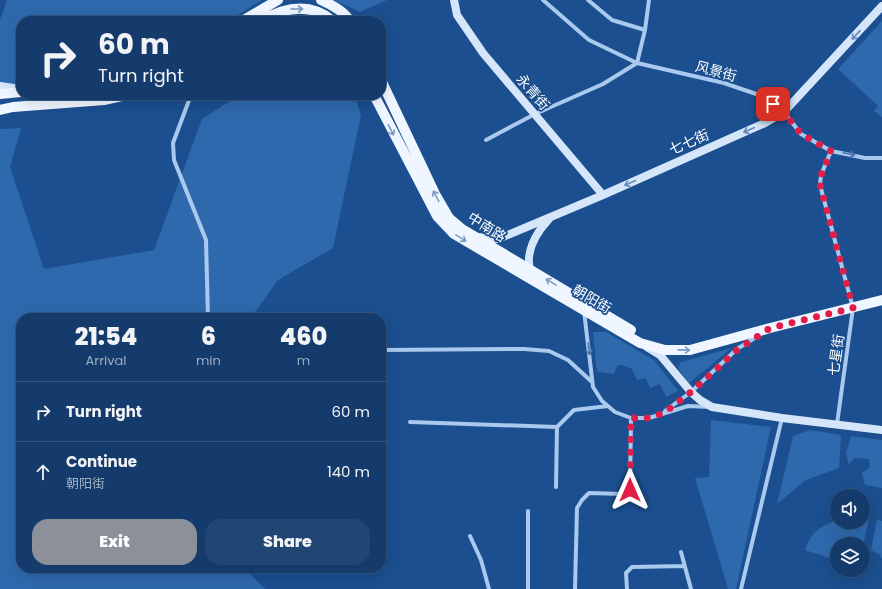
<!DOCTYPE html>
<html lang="en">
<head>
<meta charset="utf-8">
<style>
	:root { --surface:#143b6b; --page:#214673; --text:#f1f3f6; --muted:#9dadc1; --line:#33557e; --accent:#8c9099 }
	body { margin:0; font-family:Poppins,"Noto Sans SC",sans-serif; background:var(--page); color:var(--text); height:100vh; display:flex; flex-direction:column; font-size:15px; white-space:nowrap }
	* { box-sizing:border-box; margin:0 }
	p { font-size:13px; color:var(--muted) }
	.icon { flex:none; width:22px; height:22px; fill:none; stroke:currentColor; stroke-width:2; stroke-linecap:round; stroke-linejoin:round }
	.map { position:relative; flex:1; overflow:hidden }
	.side { position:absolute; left:16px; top:313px; width:370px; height:260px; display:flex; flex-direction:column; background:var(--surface); border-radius:16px; box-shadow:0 4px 16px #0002,0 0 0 1px var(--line) }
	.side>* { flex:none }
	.hud { position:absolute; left:16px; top:16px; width:370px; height:84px; border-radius:16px; box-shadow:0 4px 16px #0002,0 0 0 1px var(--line); background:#143b6b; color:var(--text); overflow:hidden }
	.fabs { position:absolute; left:830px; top:489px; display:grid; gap:8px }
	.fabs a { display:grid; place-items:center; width:40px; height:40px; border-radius:50%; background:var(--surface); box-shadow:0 4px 16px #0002,0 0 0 1px var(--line); font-size:20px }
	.pin { position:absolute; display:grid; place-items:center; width:34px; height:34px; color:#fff; margin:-17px; border-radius:8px; box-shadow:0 2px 6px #0006 }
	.me { position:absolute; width:44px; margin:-22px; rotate:0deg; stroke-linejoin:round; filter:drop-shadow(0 0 3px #0008) }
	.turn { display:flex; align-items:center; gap:14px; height:84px; padding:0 16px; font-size:18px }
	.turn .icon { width:52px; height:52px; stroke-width:2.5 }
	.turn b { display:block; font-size:28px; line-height:34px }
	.eta { display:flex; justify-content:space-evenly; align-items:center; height:68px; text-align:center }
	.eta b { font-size:24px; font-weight:800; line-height:28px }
	.cta { display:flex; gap:8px; margin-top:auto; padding:8px 16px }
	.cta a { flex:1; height:46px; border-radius:16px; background:var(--accent); color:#fff; font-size:16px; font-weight:800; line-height:46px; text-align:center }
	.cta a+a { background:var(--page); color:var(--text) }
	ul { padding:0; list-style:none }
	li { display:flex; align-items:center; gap:12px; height:60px; padding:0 16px; border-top:1px solid var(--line) }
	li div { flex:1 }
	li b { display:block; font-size:15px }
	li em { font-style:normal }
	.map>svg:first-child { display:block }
	.green { fill:#2e69ad }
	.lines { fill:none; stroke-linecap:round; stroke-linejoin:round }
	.street { stroke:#a9c9ee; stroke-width:4 }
	.secondary { stroke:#d6e6fa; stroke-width:8 }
	.primary { stroke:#f0f6ff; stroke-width:10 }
	.oneway { stroke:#7b9ac1 }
	.oneway2 { stroke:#668bba }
	.oneway3 { stroke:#4674ac }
	.route { stroke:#e11d48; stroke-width:7; stroke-dasharray:0 12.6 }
	.labels { text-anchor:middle; stroke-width:3.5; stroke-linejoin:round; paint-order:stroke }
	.street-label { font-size:14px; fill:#fff; stroke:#1b4f8f }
</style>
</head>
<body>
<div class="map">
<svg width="882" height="589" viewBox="0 0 882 589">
	<rect width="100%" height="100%" fill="#1b4f8f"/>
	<!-- green -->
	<path class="green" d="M7 0H262L228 21H21V84H12L0 82V20Z
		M334 0H387L360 12Z
		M882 21V117L874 111 878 106 838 69Z
		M239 95H354L361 115 333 248 278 280 251 318H21V568H244L265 589H0V129L21 128 10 167 44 269 154 250 202 119Z
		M593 332H606L654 360 678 391 666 397 660 384 650 388 646 378 637 380 632 369 622 365 617 366 614 374 598 372 596 365Z
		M732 348 689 383 678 368 681 362Z
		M711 420 771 427 736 589H728L695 478 709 477Z
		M810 430 841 435 839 468 806 480 777 504 793 436Z
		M851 436 882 440V488L865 485 862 473 870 467 869 459 854 458 849 465 846 453Z
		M863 518H869L863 546V544H837V555L832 559 805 550C811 532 820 526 837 520V522H863Z
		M877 520 882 521V559L880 555 871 550Z"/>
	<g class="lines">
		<!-- street -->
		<path class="street" d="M543 0 589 40 637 63 724 83 762 96 784 112 801 134 831 151 865 158H882
			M588 0 612 20 645 30
			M191 95 173 143 174 160 206 240 208 318
			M486 140 535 114 603 84 637 63 645 30 649 0
			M831 151 821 175 820 185 853 308 837 424
			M584 311 593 387 602 401 615 412 631 418H649L688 406 710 407
			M381 350 524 349 549 351 568 360 592 382
			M665 411 691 392 737 349 761 334
			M410 422 557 427
			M556 487 557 427 574 410 608 406
			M470 536 481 560 489 589
			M681 552 691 589
			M528 589V511
			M575 589 577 508 582 500 589 493 623 494 630 490 631 418
			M627 589 626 573 632 567 684 566
			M741 589 782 418"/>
		<!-- secondary -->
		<path class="secondary" d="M454 0 457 15 483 53 603 195
			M0 86 21 89
			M478 237 498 239 603 195 765 123 784 112 795 100 882 6
			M531 273C524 253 536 233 549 219
			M647 347 660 355 691 392 700 400 712 407 782 418 882 430"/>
		<!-- primary -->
		<path class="primary" d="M321 0C332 5 344 11 350 21
			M242 21 278 0
			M261 21C285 7 310 2 333 21
			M381 80 435 194 449 218 462 229 631 330
			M0 94 21 92
			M374 95 437 216 454 234 640 343 665 350H690L770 328 882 300
			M0 110 13 107 104 100 126 95"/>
	</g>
	<!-- one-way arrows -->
	<defs><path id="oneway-shaft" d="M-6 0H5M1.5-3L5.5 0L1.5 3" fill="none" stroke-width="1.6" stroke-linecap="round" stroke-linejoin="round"/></defs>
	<g class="oneway">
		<use href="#oneway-shaft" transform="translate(297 9)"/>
		<use href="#oneway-shaft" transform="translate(391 130) rotate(63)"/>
		<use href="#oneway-shaft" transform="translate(436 196) rotate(-118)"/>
		<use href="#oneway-shaft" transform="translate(461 238) rotate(32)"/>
		<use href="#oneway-shaft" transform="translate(551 282) rotate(-149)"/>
		<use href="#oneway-shaft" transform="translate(684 350) rotate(1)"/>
	</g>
	<g class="oneway2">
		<use href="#oneway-shaft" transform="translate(856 35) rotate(133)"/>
		<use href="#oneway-shaft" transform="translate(749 130) rotate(156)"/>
		<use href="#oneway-shaft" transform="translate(630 183) rotate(156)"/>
	</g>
	<g class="oneway3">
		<use href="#oneway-shaft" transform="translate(849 154) rotate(12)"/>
		<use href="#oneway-shaft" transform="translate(589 349) rotate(83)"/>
	</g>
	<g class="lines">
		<!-- route -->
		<path class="route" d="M630 490 631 418H649L664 413 691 392 737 350 770 328 853 308 820 185 821 175 831 151 801 134 784 112 773 104"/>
	</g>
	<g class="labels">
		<!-- street labels -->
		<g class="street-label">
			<text transform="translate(716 71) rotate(15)" y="5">风景街</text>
			<text transform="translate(533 92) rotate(49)" y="5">永青街</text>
			<text transform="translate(689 142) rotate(-24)" y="5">七七街</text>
			<text transform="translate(487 227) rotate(32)" y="5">中南路</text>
			<text transform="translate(592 299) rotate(30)" y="5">朝阳街</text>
			<text transform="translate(836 355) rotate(-82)" y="5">七星街</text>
		</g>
	</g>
</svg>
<div class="fabs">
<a><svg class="icon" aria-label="sound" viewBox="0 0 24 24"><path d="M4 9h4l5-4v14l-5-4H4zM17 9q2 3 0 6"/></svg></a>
<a><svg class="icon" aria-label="layers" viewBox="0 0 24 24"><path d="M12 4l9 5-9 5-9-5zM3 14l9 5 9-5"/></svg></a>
</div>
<div class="pin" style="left:773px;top:104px;background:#d93025"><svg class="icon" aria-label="arrive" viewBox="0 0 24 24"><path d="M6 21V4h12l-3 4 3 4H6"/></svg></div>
<svg class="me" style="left:630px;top:490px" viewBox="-20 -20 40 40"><path d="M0-17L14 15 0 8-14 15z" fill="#e11d48" stroke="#fff" stroke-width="4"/></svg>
<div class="hud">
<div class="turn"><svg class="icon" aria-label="right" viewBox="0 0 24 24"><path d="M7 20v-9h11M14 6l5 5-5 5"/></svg><div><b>60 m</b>Turn right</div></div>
</div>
<section class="side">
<div class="eta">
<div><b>21:54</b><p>Arrival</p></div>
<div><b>6</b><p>min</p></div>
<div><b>460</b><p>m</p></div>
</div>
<ul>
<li><svg class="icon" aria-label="right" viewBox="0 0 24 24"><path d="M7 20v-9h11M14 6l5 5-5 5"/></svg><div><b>Turn right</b></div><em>60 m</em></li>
<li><svg class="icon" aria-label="ahead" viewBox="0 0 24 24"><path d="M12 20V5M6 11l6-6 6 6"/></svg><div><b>Continue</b><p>朝阳街</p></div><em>140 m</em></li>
</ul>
<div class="cta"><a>Exit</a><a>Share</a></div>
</section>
</div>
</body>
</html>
